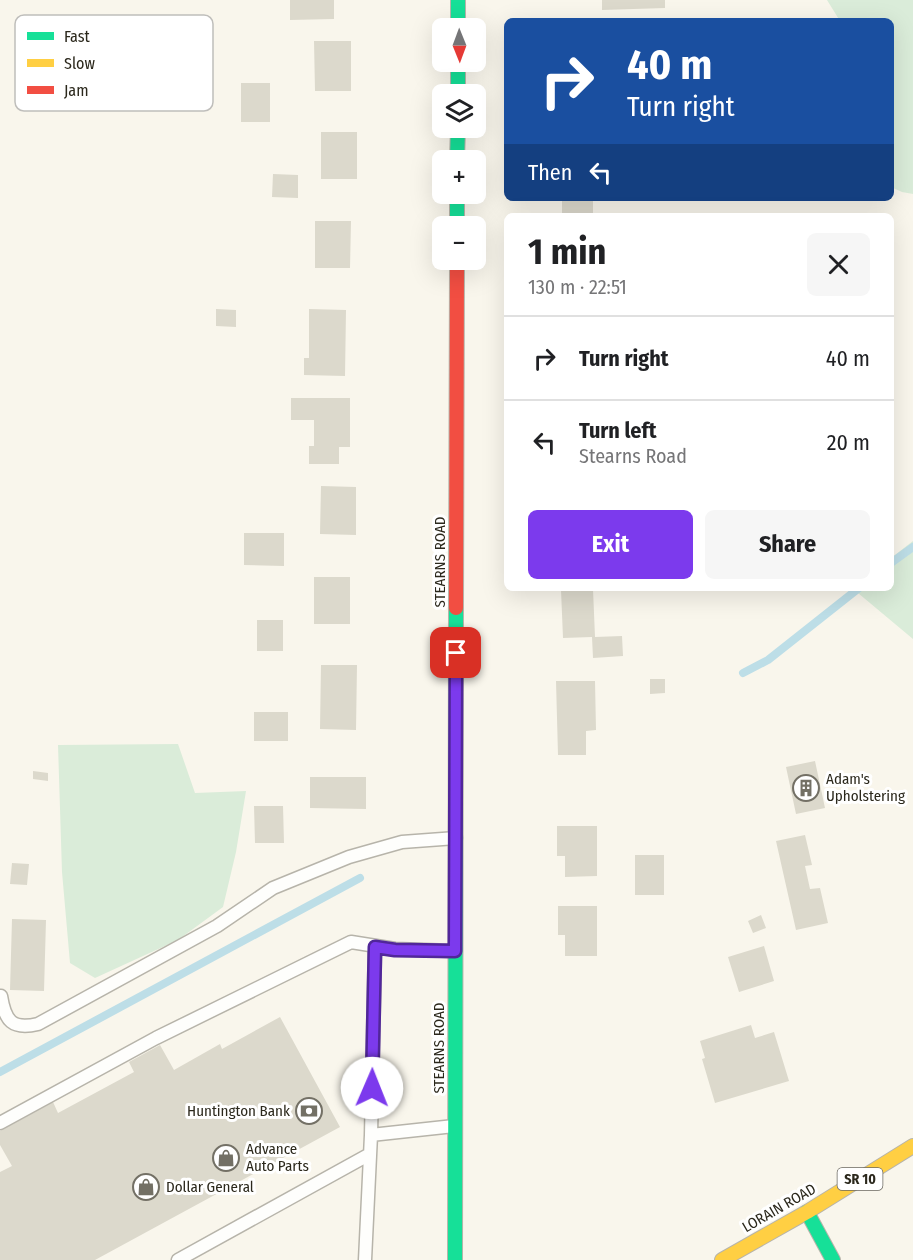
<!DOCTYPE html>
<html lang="en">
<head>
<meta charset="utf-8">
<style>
	:root { --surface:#fff; --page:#f6f6f6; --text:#202124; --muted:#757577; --line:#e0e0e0; --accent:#7c3aed }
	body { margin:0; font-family:"Fira Sans Condensed",sans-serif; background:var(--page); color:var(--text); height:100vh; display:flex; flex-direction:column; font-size:22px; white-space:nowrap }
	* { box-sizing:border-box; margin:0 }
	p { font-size:20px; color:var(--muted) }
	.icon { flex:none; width:33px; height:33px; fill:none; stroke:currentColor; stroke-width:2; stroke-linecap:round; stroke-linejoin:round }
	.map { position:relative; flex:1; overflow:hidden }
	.drawer { position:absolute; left:504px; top:213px; width:390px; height:378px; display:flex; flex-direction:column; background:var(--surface); border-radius:9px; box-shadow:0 6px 24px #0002 }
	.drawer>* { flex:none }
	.guide { position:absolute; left:504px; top:18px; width:390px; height:183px; border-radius:9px; box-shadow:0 6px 24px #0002; background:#1a4fa0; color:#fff; overflow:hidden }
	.needle { width:39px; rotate:179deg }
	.fabs { position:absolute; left:432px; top:18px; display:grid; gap:12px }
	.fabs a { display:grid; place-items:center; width:54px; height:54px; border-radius:9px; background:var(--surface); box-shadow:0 6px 24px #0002; font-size:30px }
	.pin { position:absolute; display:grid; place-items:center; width:51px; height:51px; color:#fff; margin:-26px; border-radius:12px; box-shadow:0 3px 9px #0006 }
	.me { position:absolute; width:66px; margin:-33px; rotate:1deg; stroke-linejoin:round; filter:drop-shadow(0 0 4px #0008) }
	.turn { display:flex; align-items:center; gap:21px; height:126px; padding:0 24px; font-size:27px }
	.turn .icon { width:78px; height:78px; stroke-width:2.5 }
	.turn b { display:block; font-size:42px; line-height:51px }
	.then { display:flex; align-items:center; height:57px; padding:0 24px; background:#0003; gap:12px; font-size:22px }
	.round { display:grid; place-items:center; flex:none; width:63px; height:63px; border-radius:9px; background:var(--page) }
	.overview { display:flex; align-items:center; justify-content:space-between; height:102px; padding:0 24px }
	h1 { font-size:36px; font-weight:700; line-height:45px }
	.action { display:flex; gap:12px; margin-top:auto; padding:12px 24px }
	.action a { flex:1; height:69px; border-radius:9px; background:var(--accent); color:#fff; font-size:24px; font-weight:700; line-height:69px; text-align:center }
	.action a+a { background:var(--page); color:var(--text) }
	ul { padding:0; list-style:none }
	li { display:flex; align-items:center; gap:18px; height:84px; padding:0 24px; border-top:2px solid var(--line) }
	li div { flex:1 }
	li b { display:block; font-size:22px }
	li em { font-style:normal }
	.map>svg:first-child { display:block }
	.green { fill:#daecd9 }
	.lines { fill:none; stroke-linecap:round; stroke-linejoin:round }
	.stream { stroke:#bddee7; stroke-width:8 }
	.building { fill:#dcd9cc }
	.lane-casing { stroke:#b7b4aa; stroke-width:15 }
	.fast-casing { stroke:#b7b4aa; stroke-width:16 }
	.slow-casing { stroke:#b7b4aa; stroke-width:16 }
	.jam-casing { stroke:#b7b4aa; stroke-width:16 }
	.lane { stroke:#fefefc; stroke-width:12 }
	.fast { stroke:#16e098; stroke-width:14 }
	.slow { stroke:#ffcf43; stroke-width:14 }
	.jam { stroke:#f24e42; stroke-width:14 }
	.route-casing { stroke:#51269a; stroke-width:15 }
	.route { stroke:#7c3aed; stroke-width:10 }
	.labels { text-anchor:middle; stroke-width:6; stroke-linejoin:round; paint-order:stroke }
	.shield { fill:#fff; stroke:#6b6860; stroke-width:1.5 }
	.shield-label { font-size:14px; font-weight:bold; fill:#2b281c }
	.street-label { font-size:15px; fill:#2b281c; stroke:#fff }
	.poi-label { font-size:15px; fill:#2b281c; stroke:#fff; text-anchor:start }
	.key { fill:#fff; stroke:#bfbebb; stroke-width:1.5 }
	.key-label { font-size:16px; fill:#2b281c }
</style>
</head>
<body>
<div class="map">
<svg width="913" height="1260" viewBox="0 0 913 1260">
	<rect width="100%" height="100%" fill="#f9f6ec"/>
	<!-- green -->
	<path class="green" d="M827 0H913V194L902 192 891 187V21H840Z
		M913 541V639L852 588H891V558Z
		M178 744 195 793 246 791 236 852 223 907 178 940 95 978 70 963 62 872 58 745Z"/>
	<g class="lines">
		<!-- stream -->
		<path class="stream" d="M891 563 913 547
			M743 673 768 660 859 588
			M0 1072 360 878"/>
	</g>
	<!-- building -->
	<path class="building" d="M290 0H334V19L290 20Z
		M602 0H665V8L602 10Z
		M314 41H351V91H315Z
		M241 83H270V122H241Z
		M321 132H357V179H321Z
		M273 174 298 175V198L272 197Z
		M562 198H604V200H593V215L562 214Z
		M315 221H351L350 268H315Z
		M216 309 236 310V327L216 326Z
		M309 309 346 310 345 376 304 375V358H309Z
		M291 398H350V447H339V464H309V446H314V420H291Z
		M321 486 356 487V535L320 534Z
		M244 533H284V566L244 565Z
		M314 577H350V624H314Z
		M593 589 595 637 622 636 623 656 593 658 592 637 563 638 561 590Z
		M257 620H283V651H257Z
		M321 665H357L356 730 320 729Z
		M650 679H665V693L650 694Z
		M556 681H595L596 730 586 731V755H558Z
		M254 712H288V741H254Z
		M815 761 825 808 796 814 786 767Z
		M33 771 48 773V781L33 779Z
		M310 777H366V809L310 808Z
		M254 806H283L284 843H255Z
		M557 826H597V876L565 877V856H557Z
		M805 835 812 865 805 866 810 889 820 888 828 923 796 930 776 841Z
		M635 855H664V895H635Z
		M12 863 29 864 27 885 10 884Z
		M558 906H597V956H565V935H558Z
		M761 915 766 928 753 933 748 921Z
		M12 919 46 920 44 991 10 990Z
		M764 946 774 981 739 992 728 957Z
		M280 1017 340 1127 95 1260H0V1172L12 1166 0 1145V1131L53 1102 58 1113 134 1072 129 1062 160 1045 174 1070 220 1044 222 1049Z
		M751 1025 755 1038 774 1032 789 1081 715 1103 702 1059 705 1058 700 1041Z"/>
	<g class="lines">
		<defs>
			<path id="lane" d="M1 996C5 1021 12 1030 38 1024L217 926 273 888 349 857 402 842 456 838
				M0 1123 156 1038 351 942 395 949 454 951
				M371 1135 375 947
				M178 1260 370 1154
				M365 1260 371 1135 454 1126"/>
			<path id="fast" d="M458 0V28
				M458 62V94
				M457 160 458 128
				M457 194V226
				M807 1212 833 1260
				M455 1260 456 608"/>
			<path id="slow" d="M722 1260 807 1212 913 1146"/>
			<path id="jam" d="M456 608 457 260"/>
		</defs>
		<!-- lane casing -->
		<use href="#lane" class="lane-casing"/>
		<!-- fast casing -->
		<use href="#fast" class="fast-casing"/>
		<!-- slow casing -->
		<use href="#slow" class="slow-casing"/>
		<!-- jam casing -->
		<use href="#jam" class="jam-casing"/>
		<!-- lane -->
		<use href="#lane" class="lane"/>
		<!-- fast -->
		<use href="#fast" class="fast"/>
		<!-- slow -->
		<use href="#slow" class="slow"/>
		<!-- jam -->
		<use href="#jam" class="jam"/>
	</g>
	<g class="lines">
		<defs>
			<path id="route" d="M372 1088 375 947 395 950 455 951 456 653"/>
		</defs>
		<!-- route casing -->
		<use href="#route" class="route-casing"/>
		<!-- route -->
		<use href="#route" class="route"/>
	</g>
	<!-- icons -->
	<defs>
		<symbol id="building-ring" viewBox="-11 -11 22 22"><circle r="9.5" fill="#fff" stroke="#737065" stroke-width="1.5"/><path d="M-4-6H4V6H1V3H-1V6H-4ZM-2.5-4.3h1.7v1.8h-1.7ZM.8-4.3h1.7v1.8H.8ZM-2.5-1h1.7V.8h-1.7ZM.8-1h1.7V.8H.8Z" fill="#737065"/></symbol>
		<symbol id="bank-ring" viewBox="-11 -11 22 22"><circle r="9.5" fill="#fff" stroke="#737065" stroke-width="1.5"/><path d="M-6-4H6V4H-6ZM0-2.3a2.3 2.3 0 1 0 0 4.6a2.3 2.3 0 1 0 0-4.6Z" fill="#737065"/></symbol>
		<symbol id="shop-ring" viewBox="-11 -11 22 22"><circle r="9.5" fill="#fff" stroke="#737065" stroke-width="1.5"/><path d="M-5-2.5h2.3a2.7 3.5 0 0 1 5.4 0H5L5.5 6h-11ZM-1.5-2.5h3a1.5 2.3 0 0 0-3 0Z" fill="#737065"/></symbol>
	</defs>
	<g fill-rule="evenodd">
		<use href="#building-ring" x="791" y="773" width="30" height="30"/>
		<use href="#bank-ring" x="294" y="1096" width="30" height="30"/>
		<use href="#shop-ring" x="211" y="1143" width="30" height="30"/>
		<use href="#shop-ring" x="131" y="1172" width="30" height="30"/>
	</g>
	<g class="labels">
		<!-- shield labels -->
		<rect class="shield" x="837.5" y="1168" width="45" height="22" rx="4.5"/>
		<g class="shield-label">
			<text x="860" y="1184">SR 10</text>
		</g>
		<!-- street labels -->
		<g class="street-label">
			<text transform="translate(440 562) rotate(-90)" y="5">STEARNS ROAD</text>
			<text transform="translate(439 1048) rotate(-90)" y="5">STEARNS ROAD</text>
			<text transform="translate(779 1208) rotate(-30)" y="5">LORAIN ROAD</text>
		</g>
		<!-- poi labels -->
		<g class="poi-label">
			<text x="826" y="784">Adam's<tspan x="826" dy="17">Upholstering</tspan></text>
			<text x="290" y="1116" text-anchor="end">Huntington Bank</text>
			<text x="246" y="1154">Advance<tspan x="246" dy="17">Auto Parts</tspan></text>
			<text x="166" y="1192">Dollar General</text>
		</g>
	</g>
	<!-- legend -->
	<rect x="15" y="15" width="198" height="96" rx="9" class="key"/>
	<rect x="27" y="32" width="27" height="8" fill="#16e098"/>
	<rect x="27" y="59" width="27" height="8" fill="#ffcf43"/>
	<rect x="27" y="86" width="27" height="8" fill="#f24e42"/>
	<g class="key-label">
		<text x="64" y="42">Fast</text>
		<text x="64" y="69">Slow</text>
		<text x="64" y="96">Jam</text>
	</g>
</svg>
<div class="fabs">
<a><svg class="needle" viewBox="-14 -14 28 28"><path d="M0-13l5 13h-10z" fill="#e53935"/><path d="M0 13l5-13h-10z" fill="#757577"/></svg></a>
<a><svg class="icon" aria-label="layers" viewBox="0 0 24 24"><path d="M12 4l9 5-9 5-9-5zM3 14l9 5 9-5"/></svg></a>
<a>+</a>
<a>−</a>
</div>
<div class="pin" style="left:456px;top:653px;background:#d93025"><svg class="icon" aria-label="arrive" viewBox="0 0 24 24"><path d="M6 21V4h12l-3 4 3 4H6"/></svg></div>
<svg class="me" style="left:372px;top:1088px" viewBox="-20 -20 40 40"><circle r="19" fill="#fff"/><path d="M0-13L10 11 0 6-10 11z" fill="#7c3aed"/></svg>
<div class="guide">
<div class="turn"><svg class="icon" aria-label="right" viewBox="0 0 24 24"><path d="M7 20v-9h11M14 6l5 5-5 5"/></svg><div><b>40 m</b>Turn right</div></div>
<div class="then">Then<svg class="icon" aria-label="left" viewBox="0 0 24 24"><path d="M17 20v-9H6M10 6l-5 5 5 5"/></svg></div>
</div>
<section class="drawer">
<div class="overview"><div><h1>1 min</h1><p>130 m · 22:51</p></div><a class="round"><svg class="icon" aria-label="close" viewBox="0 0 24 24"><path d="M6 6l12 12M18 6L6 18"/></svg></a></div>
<ul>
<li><svg class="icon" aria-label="right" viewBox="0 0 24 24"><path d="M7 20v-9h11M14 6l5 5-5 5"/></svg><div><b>Turn right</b></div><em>40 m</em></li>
<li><svg class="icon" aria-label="left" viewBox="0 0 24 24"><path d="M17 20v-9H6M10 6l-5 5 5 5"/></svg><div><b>Turn left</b><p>Stearns Road</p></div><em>20 m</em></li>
</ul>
<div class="action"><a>Exit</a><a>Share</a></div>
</section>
</div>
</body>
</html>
